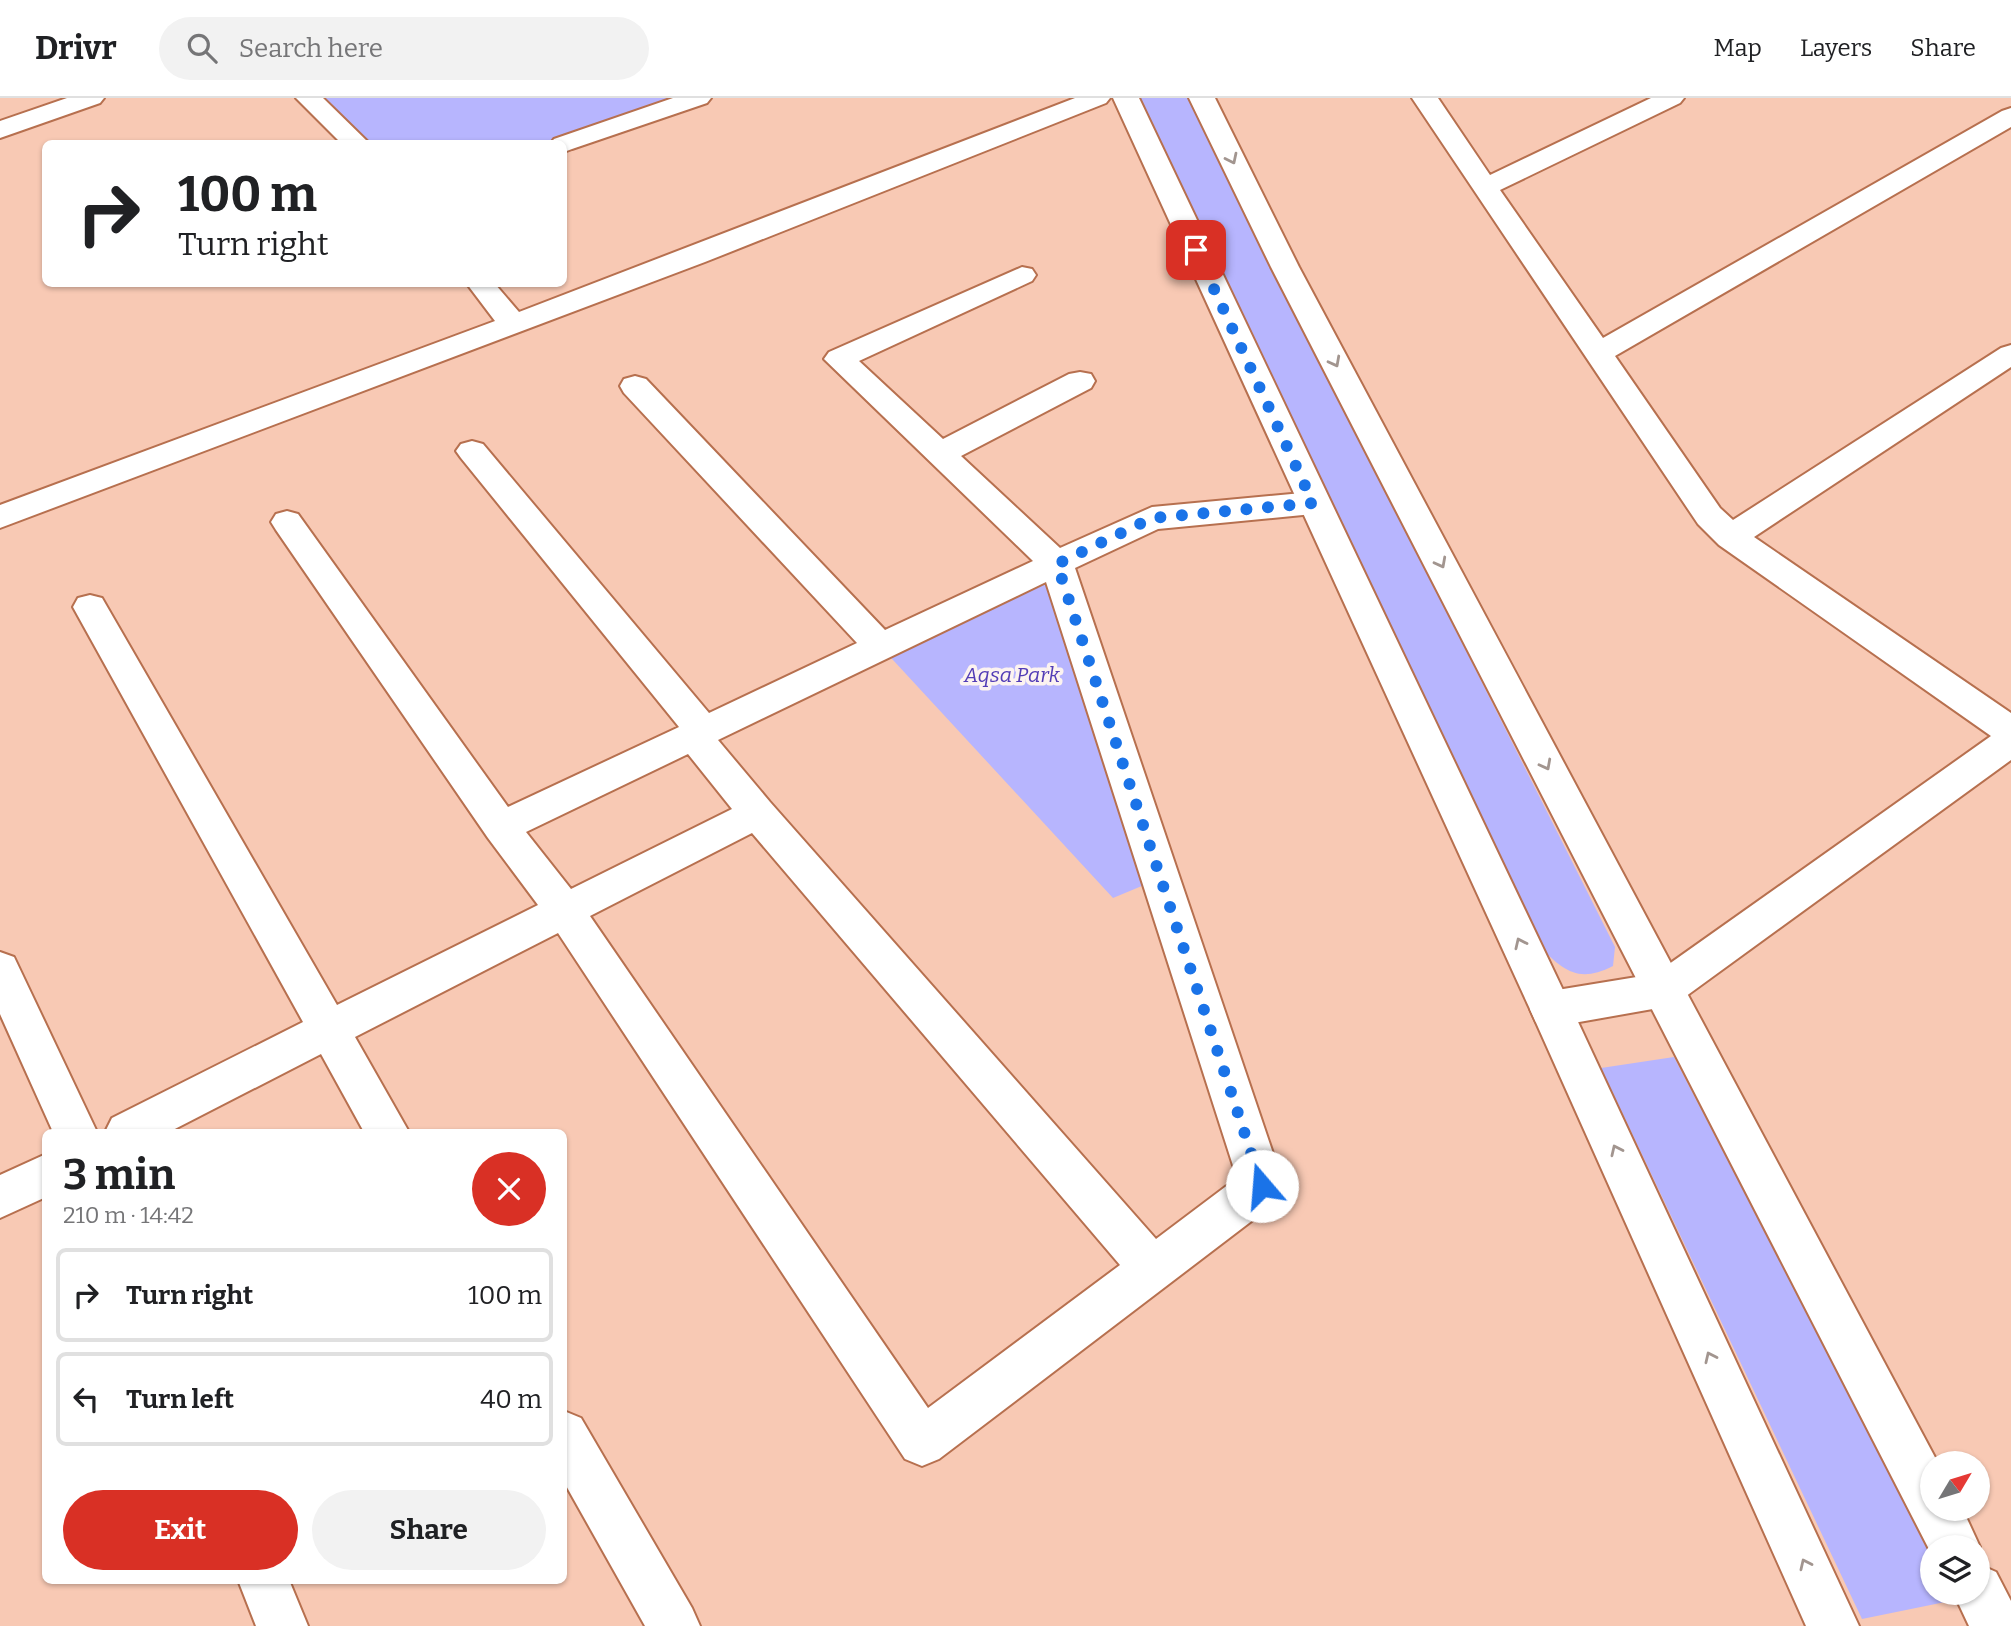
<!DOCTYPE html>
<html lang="en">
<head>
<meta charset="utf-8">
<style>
	:root { --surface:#fff; --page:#f2f2f2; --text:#202124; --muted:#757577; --line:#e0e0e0; --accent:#d93025 }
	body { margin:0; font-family:Bitter,serif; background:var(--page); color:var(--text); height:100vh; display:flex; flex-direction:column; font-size:26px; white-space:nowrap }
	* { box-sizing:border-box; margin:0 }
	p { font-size:23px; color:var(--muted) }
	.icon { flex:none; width:38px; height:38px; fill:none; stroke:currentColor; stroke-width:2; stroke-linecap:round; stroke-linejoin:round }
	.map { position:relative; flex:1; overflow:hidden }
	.panel { position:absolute; left:42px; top:1031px; width:525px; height:455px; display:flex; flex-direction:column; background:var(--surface); border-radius:10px; box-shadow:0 2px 5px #0004 }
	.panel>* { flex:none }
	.hud { position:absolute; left:42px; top:42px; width:525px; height:147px; border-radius:10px; box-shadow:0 2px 5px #0004; background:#fff; color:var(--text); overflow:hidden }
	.needle { width:46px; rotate:52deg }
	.controls { position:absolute; left:1920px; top:1353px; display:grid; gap:14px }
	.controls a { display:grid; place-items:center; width:70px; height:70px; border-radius:50%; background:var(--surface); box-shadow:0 2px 5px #0004; font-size:35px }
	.pin { position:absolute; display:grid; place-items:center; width:60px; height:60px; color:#fff; margin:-30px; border-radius:14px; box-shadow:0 4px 10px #0006 }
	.me { position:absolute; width:77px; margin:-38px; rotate:342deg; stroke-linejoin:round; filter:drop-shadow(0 0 5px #0008) }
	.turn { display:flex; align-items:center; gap:24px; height:147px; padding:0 21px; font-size:32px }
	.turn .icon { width:91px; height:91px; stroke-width:2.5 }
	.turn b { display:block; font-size:49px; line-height:60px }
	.round { display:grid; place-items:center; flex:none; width:74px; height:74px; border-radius:37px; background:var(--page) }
	.overview { display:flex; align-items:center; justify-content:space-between; height:119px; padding:0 21px }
	h1 { font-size:42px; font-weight:700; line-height:52px }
	.action { display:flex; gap:14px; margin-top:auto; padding:14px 21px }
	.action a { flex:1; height:80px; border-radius:42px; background:var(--accent); color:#fff; font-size:28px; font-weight:700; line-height:80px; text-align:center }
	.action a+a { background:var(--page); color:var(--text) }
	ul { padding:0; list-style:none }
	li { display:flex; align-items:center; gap:21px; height:94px; margin:0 14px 10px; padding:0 7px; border:4px solid var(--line); border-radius:10px }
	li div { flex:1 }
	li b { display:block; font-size:26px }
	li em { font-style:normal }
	header { display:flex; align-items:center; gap:42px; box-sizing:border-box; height:98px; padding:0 35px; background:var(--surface); border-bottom:2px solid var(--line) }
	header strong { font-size:33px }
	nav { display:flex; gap:38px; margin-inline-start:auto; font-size:24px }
	.search { width:490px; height:63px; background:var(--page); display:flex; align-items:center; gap:18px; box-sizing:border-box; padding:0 24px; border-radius:38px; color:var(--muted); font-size:26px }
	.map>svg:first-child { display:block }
	.green { fill:#b7b5fe }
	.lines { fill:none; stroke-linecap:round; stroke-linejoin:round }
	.minor-casing { stroke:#b7704f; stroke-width:4 }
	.tertiary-casing { stroke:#b7704f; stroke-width:4 }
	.minor { fill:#fff; fill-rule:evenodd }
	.tertiary { fill:#fff; fill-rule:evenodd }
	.oneway { stroke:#a2958f }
	.route { stroke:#1a73e8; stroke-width:12; stroke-dasharray:0 21.6 }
	.labels { text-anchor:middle; stroke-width:7; stroke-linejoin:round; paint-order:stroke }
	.park-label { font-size:21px; font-style:italic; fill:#523cb6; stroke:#fcf3f0 }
</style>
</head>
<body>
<header>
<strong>Drivr</strong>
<div class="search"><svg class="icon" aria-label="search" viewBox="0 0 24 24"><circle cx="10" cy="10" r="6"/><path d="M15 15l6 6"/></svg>Search here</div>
<nav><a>Map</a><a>Layers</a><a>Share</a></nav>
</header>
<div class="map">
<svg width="2011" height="1528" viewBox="0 0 2011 1528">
	<rect width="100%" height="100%" fill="#f8c9b4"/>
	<!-- green -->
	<path class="green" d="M309 0H698L563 46 357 45Z
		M1138 0H1188L1615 849 1613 868C1578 886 1563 872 1539 848Z
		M1057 466 1161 780 1113 800 881 549Z
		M1674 959 1932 1456V1494L1952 1495 1955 1502 1862 1521 1601 970Z"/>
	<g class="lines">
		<defs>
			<path id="minor" d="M67 0H104L100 5 0 40V23Z
				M296 0H323L370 46H342Z
				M673 0H711L707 5 572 51 564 54V46H550L554 41Z
				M1075 0H1110L1106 5 705 164 0 430V407L495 223 467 186H495L519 214Z
				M1412 0H1438L1490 77 1651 0H1684L1680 5 1500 92 1603 240 2002 13 2011 10V29L1615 258 1720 410 1733 422 2001 250 2011 247V269L1754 439 2011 615V662L1678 904 1664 909 1551 929 1536 924 1530 911 1536 898 1551 893 1655 876 1991 638 1719 447 1698 426Z
				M1022 169 1032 171 1036 177 1032 183 859 263 943 341 1069 276 1080 274 1091 276 1095 283 1091 290 961 358 1060 450 1152 409 1313 394 1324 397 1329 405 1324 413 1313 416 1158 431 1075 470 1284 1088 1278 1103 939 1361 922 1368 905 1361 558 835 355 939 409 1034H364L321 956 169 1034H105L112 1020 303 924 73 509 78 500 90 497 102 500 337 907 538 807 488 740 276 432 271 424 276 416 287 413 298 416 508 709 679 629 461 360 456 353 461 346 472 343 483 346 709 615 857 545 624 295 620 288 624 281 635 278 646 281 885 532 1033 463 824 261 829 254ZM1046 484 1237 1080 1156 1141 770 704 718 642ZM688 656 732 711 571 791 526 734ZM752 735 1120 1167 928 1310 590 818Z
				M0 854 14 859 97 1034H53L0 916Z
				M46 1056V1099L0 1120V1077Z
				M564 1313 581 1320 692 1510 700 1528H645L564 1384Z
				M238 1482H289L308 1528H256Z"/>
			<path id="tertiary" d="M1113 0H1139L1572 911 1859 1528H1806L1530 911Z
				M1189 0H1215L1299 169 1938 1365H1932V1410H1962L1980 1449 1978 1456V1449H1932V1457L1271 169Z
				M1978 1466 1996 1474 2011 1503V1528H1969L1953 1494H1978Z"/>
		</defs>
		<!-- minor casing -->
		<use href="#minor" class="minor-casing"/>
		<!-- tertiary casing -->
		<use href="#tertiary" class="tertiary-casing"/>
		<!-- minor -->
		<use href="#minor" class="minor"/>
		<!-- tertiary -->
		<use href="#tertiary" class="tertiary"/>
	</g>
	<!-- one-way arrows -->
	<defs><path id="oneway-chevron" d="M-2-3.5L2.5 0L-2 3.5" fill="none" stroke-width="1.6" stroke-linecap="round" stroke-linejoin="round" transform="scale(1.75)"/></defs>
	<g class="oneway">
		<use href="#oneway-chevron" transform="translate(1232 61) rotate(64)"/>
		<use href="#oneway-chevron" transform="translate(1335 264) rotate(62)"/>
		<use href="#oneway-chevron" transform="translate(1441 465) rotate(62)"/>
		<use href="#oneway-chevron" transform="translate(1546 667) rotate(62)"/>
		<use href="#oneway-chevron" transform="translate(1520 845) rotate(-115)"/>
		<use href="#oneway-chevron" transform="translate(1616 1052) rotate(-115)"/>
		<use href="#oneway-chevron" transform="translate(1710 1259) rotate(-115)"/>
		<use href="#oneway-chevron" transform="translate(1805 1466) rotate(-115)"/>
	</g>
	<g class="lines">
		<!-- route -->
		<path class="route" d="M1196 152 1313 405 1152 420 1057 466 1262 1088"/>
	</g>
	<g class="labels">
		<!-- park labels -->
		<g class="park-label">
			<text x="1012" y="584">Aqsa Park</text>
		</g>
	</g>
</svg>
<div class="controls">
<a><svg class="needle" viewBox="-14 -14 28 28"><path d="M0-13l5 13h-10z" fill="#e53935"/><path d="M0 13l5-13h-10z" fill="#757577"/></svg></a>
<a><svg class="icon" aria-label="layers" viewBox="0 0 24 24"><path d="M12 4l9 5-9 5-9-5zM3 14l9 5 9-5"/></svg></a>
</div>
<div class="pin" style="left:1196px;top:152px;background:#d93025"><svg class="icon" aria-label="arrive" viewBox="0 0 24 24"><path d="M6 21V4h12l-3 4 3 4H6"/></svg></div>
<svg class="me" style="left:1262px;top:1088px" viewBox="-20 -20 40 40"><circle r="19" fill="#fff"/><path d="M0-13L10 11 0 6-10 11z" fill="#1a73e8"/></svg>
<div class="hud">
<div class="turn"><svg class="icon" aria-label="right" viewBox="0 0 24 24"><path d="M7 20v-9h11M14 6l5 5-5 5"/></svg><div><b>100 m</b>Turn right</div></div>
</div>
<section class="panel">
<div class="overview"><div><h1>3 min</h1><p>210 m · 14:42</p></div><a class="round" style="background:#d93025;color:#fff"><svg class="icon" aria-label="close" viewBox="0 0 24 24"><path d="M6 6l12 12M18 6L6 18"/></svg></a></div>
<ul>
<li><svg class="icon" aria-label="right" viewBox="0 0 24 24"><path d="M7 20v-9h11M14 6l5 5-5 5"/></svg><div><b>Turn right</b></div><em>100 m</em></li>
<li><svg class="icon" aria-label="left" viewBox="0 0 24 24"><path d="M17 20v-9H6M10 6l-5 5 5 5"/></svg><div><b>Turn left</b></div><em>40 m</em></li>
</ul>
<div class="action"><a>Exit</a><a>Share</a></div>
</section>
</div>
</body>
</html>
